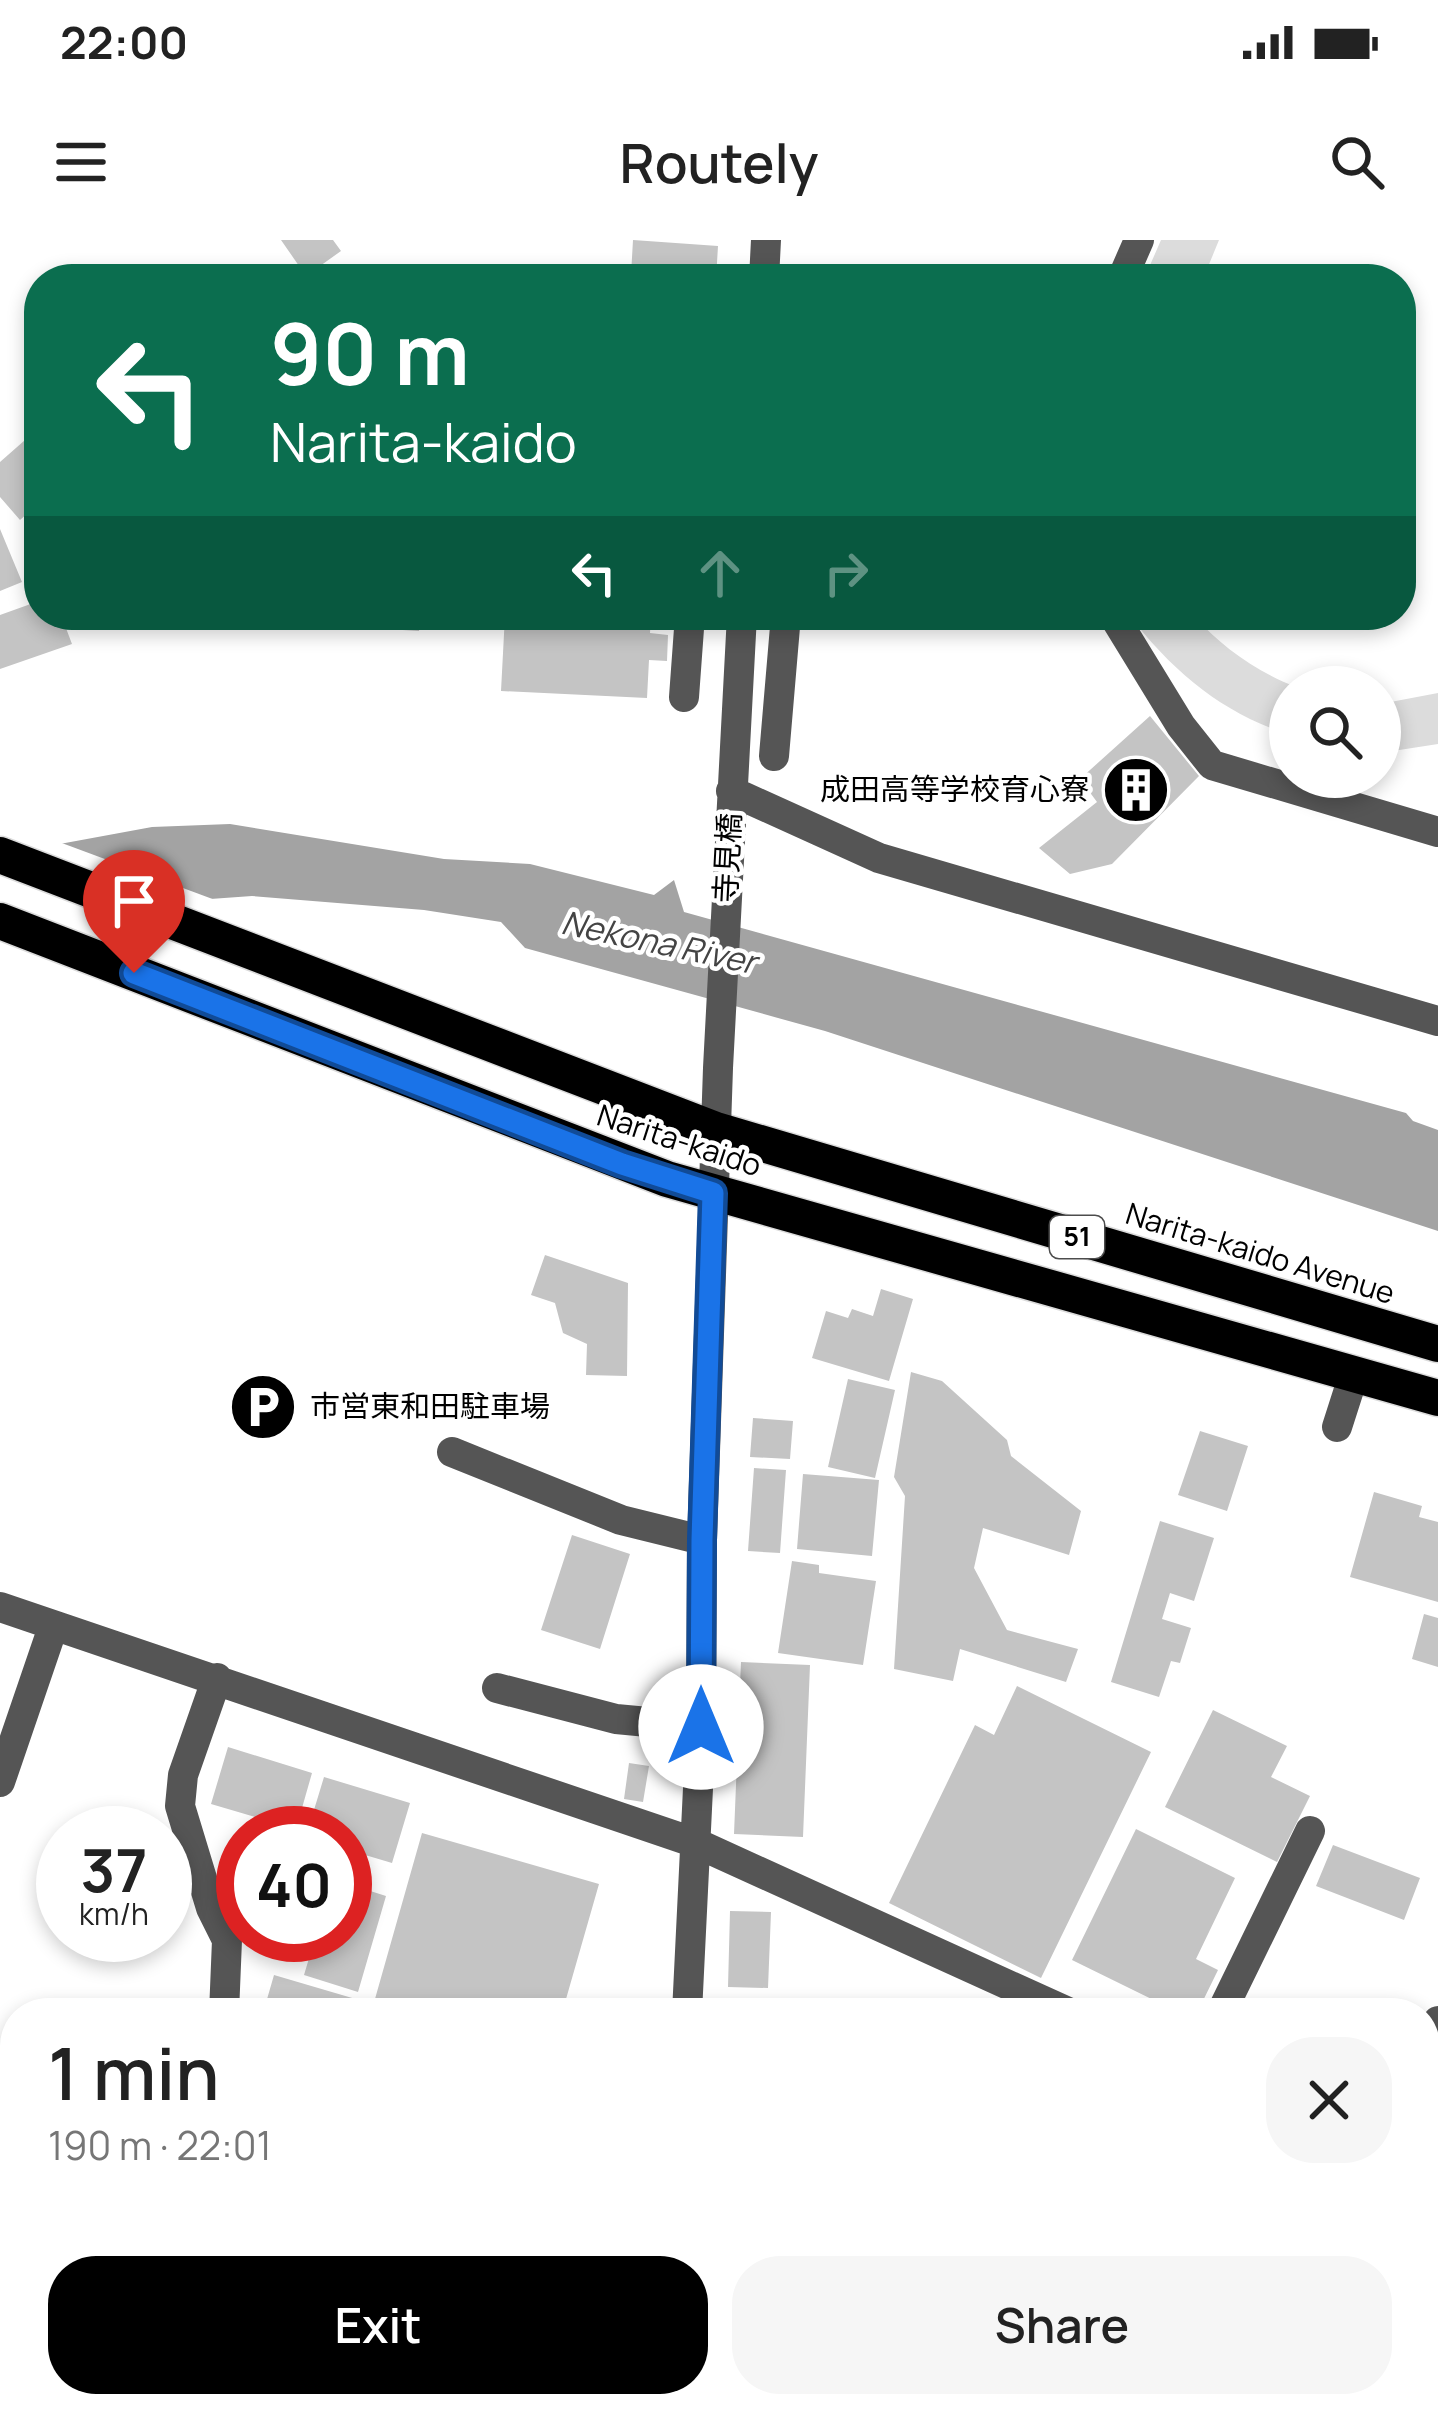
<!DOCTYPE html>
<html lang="en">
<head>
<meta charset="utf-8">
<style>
	:root { --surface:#fff; --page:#f6f6f6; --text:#222; --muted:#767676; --accent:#000 }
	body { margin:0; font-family:Manrope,"Noto Sans JP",sans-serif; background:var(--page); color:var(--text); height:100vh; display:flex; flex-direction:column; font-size:45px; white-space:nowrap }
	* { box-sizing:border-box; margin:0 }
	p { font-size:39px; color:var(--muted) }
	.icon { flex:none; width:66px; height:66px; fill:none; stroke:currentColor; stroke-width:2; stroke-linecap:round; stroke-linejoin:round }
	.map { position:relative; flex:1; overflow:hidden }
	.panel { position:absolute; left:0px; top:1758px; width:1440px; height:420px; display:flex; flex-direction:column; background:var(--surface); border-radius:48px 48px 0 0; box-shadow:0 6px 18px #0003 }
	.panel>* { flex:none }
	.hud { position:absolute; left:24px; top:24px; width:1392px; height:366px; border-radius:48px; box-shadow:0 6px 18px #0003; background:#0b6e4f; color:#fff; overflow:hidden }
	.fabs { position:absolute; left:1269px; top:426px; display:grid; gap:24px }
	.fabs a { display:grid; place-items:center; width:132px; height:132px; border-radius:50%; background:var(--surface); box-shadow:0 6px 18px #0003; font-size:60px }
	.speed { position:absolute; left:36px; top:1566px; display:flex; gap:24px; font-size:60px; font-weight:700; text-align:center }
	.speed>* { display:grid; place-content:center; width:156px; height:156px; border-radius:50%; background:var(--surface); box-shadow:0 6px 18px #0003; line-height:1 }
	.speed small { font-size:30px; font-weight:400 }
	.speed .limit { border:18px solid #d22; background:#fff; color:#111 }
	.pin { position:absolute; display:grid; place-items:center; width:102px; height:102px; color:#fff; margin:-123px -51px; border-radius:50% 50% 50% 0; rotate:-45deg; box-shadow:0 0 12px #0007 }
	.pin .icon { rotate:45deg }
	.me { position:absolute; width:132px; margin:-66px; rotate:0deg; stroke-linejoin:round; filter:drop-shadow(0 0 9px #0008) }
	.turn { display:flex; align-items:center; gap:42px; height:252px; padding:0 48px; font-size:54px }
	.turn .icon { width:156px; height:156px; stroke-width:2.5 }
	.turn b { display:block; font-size:84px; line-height:102px }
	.lanes { display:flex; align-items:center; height:114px; padding:0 48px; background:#0003; justify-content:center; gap:60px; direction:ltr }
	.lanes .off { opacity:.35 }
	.round { display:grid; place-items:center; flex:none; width:126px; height:126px; border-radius:48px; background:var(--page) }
	.summary { display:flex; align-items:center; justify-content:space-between; height:204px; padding:0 48px }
	h1 { font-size:72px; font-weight:600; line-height:90px }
	.action { display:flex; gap:24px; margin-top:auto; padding:24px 48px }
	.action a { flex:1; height:138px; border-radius:48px; background:var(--accent); color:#fff; font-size:48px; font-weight:600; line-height:138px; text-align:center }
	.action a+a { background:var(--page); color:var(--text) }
	.status { display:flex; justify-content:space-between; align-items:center; height:84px; padding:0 60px; background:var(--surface); direction:ltr }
	.status svg { height:33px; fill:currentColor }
	header { display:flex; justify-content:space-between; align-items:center; height:156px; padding:0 48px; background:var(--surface); font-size:54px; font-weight:600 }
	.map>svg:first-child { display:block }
	.green { fill:#dcdcdc }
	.water { fill:#a3a3a3 }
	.pier { fill:#fff }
	.building { fill:#c4c4c4 }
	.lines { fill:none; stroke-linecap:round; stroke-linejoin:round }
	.highway-casing { stroke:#dbdbdb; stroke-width:39 }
	.minor { stroke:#555; stroke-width:30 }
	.highway { stroke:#000; stroke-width:36 }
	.route-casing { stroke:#114b97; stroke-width:30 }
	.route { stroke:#1a73e8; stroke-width:21 }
	.labels { text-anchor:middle; stroke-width:9; stroke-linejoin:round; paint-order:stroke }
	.shield { fill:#fff; stroke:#4c4c4c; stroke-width:3 }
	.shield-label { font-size:27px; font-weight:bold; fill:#000 }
	.poi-label { font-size:30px; fill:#000; stroke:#fff; text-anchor:end }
	.street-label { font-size:30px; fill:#000; stroke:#fff }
	.water-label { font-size:33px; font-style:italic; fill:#444; stroke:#fff }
</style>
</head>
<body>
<div class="status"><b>22:00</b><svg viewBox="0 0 49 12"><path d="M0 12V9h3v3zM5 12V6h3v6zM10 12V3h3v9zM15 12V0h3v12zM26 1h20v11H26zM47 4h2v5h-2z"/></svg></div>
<header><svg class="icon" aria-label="menu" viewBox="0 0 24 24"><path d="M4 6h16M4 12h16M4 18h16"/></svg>Routely<svg class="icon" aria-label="search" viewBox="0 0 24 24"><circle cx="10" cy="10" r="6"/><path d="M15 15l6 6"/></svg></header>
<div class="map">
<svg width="1438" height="2178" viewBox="0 0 1438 2178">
	<rect width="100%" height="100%" fill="#fff"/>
	<!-- green -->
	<path class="green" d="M1161 0H1219L1203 39H1144Z
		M1129 375H1193C1222 407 1255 431 1296 447H1290V495C1222 473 1173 432 1129 375Z
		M1438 453V504L1380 513V464Z"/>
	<!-- water -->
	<path class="water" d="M230 584 444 619 530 624 654 655 674 640 684 672 1406 873 1413 881 1438 890V991L825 791 525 708 501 682 424 670 252 656 29 672 0 615 152 587Z"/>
	<!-- pier -->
	<path class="pier" d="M51 599 226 664 0 683V608Z"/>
	<!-- building -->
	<path class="building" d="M281 0H333L341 11 306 36Z
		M633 0 718 6 716 39 631 35Z
		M33 193 39 200V263L20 280 0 257V222Z
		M0 289 22 342 0 351Z
		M39 361V375H61L72 404 0 429V375Z
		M387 375H420L419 391 386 389Z
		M505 375H651L650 393 668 395 667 421 649 420 647 458 501 451Z
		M1150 476 1199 536 1112 624 1070 634 1039 608 1097 562 1080 539Z
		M545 1015 628 1043 627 1136 586 1135 587 1104 563 1093 555 1063 531 1055Z
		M881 1049 913 1059 889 1141 812 1118 826 1071 848 1078 852 1069 873 1076Z
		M911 1132 942 1141 1007 1200 1011 1216 1081 1271 1069 1315 983 1288 974 1328 1007 1390 1078 1409 1066 1442 960 1409 953 1441 894 1429 905 1256 894 1237Z
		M848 1139 895 1150 875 1238 828 1227Z
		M753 1178 793 1181 790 1219 750 1217Z
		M1200 1191 1248 1206 1227 1271 1178 1255Z
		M754 1228 786 1230 780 1313 748 1311Z
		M803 1234 879 1240 872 1316 797 1309Z
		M1374 1252 1422 1266 1419 1277 1438 1282V1362L1350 1337Z
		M1160 1281 1214 1298 1194 1361 1170 1353 1162 1379 1191 1388 1180 1423 1171 1421 1159 1457 1111 1442Z
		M572 1295 630 1314 600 1409 541 1390Z
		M792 1321 819 1325V1333L876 1341 863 1425 778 1413Z
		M1424 1374 1438 1378V1427L1412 1419Z
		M741 1422 810 1425 803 1597 734 1594Z
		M1017 1446 1151 1512 1041 1738 889 1663 975 1485 994 1495Z
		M1213 1470 1287 1506 1271 1537 1310 1556 1277 1622 1165 1567Z
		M228 1507 312 1533 296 1589 211 1564Z
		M629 1523 649 1526 643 1562 624 1559Z
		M324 1537 410 1563 392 1623 345 1609V1593H307Z
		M1136 1589 1235 1638 1196 1719 1218 1730 1197 1773H1180L1072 1720Z
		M422 1593 599 1644 562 1773H371Z
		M1333 1605 1420 1638 1404 1680 1316 1646Z
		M345 1643 386 1656 358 1752 304 1735 316 1695H345Z
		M730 1671 771 1672 768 1748 728 1747Z
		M274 1735 359 1760 355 1773H263Z
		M1425 1961 1438 1968V1992L1425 2017Z
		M1426 2129 1438 2178H1393L1388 2163H1425Z
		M1031 2163H1107L1112 2178H1037Z
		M1329 2163H1380L1386 2178H1334Z"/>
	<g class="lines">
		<defs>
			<path id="highway" d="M0 615 716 890 1438 1104
				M0 681 667 939 1438 1158"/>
		</defs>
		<!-- highway casing -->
		<use href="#highway" class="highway-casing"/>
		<!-- minor -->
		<path class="minor" d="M764 39 766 0
			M1122 39 1139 0
			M1113 375 1181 486 1212 525 1438 592
			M684 457 690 375
			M774 516 786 375
			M731 551 879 618 1438 781
			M1337 1187 1354 1134
			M452 1212 621 1280 702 1300
			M0 1367 696 1603 1070 1773
			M217 1438 183 1535 180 1566 211 1668 227 1700 224 1773
			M497 1448 616 1479 701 1487
			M0 1542 53 1387
			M687 1773 701 1487 702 1300 718 828 742 375
			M1221 1773 1310 1591
			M1425 1818 1438 1781
			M1425 1935 1438 1942
			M672 2163 673 2178
			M867 2163 901 2174 933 2163
			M1162 2163 1168 2178
			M115 2178 132 2163"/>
		<!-- highway -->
		<use href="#highway" class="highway"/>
	</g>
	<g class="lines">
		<defs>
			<path id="route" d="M134 733 622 924 713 953 702 1300 701 1487"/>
		</defs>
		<!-- route casing -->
		<use href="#route" class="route-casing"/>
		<!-- route -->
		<use href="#route" class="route"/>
	</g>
	<!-- icons -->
	<defs>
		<symbol id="building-disc" viewBox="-11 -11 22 22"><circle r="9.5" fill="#000" stroke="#fff"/><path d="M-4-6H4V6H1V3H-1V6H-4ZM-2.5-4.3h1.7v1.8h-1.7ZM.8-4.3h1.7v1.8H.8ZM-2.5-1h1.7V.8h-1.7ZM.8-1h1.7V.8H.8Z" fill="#fff"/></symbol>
		<symbol id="parking-disc" viewBox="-11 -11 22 22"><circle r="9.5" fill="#000" stroke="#fff"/><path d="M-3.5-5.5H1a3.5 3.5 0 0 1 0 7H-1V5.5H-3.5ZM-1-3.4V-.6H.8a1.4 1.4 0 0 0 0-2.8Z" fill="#fff"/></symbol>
	</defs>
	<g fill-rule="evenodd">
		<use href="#building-disc" x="1098" y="512" width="76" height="76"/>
		<use href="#parking-disc" x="225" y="1129" width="76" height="76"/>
	</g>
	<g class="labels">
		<!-- shield labels -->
		<rect class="shield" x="1050" y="976" width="54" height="42" rx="9"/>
		<g class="shield-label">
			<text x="1077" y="1006">51</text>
		</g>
		<!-- poi labels -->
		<g class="poi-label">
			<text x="1090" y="560">成田高等学校育心寮</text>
			<text x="310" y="1177" text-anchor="start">市営東和田駐車場</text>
		</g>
		<!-- street labels -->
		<g class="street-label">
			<text transform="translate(728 618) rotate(-87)" y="10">寺見橋</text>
			<text transform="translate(679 901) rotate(18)" y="10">Narita-kaido</text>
			<text transform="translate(1260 1014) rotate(17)" y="10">Narita-kaido Avenue</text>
		</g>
		<!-- water labels -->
		<g class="water-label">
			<text transform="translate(659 702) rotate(12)" y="12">Nekona River</text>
		</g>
	</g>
</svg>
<div class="fabs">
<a><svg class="icon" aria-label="search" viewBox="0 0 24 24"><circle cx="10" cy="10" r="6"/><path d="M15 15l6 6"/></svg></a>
</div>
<div class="speed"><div>37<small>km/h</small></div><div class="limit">40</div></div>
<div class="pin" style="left:134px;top:733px;background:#d93025"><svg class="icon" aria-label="arrive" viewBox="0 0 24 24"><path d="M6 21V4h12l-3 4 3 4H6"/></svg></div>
<svg class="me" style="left:701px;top:1487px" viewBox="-20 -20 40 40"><circle r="19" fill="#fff"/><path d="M0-13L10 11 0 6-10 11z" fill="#1a73e8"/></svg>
<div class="hud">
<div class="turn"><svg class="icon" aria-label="left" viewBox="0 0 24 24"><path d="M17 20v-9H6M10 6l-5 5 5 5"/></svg><div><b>90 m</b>Narita-kaido</div></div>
<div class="lanes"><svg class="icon" aria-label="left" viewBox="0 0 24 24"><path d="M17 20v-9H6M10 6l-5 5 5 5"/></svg><svg class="icon off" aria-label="ahead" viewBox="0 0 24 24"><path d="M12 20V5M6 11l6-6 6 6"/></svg><svg class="icon off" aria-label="right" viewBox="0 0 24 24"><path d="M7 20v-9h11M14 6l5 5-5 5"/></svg></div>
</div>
<section class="panel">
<div class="summary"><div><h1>1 min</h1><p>190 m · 22:01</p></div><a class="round"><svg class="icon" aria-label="close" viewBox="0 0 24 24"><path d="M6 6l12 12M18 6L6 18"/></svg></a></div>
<div class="action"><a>Exit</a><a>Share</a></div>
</section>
</div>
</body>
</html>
